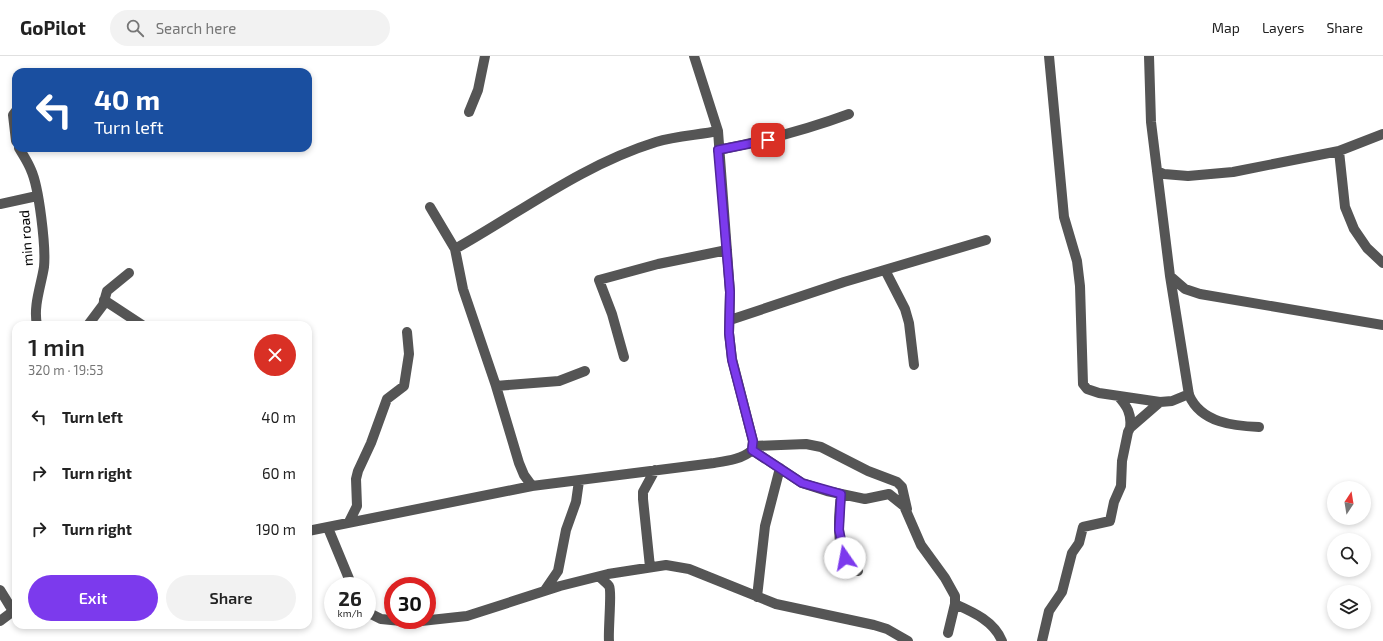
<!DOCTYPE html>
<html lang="en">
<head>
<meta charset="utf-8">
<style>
	:root { --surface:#fff; --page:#f2f2f2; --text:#222; --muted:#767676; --line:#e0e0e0; --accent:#7c3aed }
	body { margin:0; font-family:"Exo 2",sans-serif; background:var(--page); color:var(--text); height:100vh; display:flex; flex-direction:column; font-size:15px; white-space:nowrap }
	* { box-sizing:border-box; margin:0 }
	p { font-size:13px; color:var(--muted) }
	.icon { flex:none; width:22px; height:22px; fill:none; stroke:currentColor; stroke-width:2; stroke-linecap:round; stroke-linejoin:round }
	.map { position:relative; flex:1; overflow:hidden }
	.details { position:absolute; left:12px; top:265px; width:300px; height:308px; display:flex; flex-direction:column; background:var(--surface); border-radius:12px; box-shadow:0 2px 6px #0003 }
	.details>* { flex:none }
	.banner { position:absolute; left:12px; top:12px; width:300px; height:84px; border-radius:12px; box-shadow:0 2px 6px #0003; background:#1a4fa0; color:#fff; overflow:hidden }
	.needle { width:26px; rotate:12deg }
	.buttons { position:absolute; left:1327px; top:425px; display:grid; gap:8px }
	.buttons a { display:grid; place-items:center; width:44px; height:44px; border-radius:50%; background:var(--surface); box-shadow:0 2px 6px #0003; font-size:20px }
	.speed { position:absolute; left:324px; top:521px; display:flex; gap:8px; font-size:20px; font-weight:700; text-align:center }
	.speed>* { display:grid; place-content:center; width:52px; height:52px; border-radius:50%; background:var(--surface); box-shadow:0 2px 6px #0003; line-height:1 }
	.speed small { font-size:10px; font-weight:400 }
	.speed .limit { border:6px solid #d22; background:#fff; color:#111 }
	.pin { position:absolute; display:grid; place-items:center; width:34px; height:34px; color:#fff; margin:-17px; border-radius:8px; box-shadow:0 2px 6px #0006 }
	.me { position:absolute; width:44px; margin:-22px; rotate:348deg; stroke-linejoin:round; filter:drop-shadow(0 0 3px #0008) }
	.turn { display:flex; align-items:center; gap:14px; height:84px; padding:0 16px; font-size:18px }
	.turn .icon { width:52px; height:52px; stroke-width:2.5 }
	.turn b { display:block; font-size:28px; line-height:34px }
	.round { display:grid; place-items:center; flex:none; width:42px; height:42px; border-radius:21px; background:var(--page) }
	.summary { display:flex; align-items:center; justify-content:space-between; height:68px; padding:0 16px }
	h1 { font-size:24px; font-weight:600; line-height:30px }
	.button { display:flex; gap:8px; margin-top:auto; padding:8px 16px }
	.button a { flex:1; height:46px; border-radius:24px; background:var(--accent); color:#fff; font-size:16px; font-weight:600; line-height:46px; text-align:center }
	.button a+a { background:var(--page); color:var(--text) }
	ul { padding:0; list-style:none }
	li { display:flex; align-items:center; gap:12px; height:56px; padding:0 16px }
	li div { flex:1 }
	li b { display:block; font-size:15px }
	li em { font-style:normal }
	header { display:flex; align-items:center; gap:24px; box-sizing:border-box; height:56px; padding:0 20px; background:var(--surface); border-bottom:1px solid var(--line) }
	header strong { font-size:19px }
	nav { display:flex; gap:22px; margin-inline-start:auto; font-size:14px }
	.search { width:280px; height:36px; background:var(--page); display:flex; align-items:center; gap:10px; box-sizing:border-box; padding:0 14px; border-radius:22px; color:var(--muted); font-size:15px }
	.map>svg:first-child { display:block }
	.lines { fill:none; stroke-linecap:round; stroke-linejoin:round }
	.minor { stroke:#555; stroke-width:10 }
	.route-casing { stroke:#51269a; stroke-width:10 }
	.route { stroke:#7c3aed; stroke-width:7 }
	.labels { text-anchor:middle; stroke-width:3; stroke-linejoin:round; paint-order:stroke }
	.street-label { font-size:14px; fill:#000; stroke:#fff }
</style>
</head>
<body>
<header>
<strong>GoPilot</strong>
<div class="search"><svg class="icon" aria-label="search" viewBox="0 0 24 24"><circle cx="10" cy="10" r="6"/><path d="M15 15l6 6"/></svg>Search here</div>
<nav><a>Map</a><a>Layers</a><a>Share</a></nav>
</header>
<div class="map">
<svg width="1383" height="585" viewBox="0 0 1383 585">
	<rect width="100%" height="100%" fill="#fff"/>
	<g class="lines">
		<!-- minor -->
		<path class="minor" d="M1049 0 1064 161 1077 205 1080 230 1083 328 1087 333 1099 337 1160 346 1172 345 1189 338
			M1149 0 1151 66 1170 220 1189 339C1201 367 1234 370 1259 371
			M16 55 13 59 16 85
			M469 56 478 34 485 0
			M19 92C23 99 28 106 31 114 39 131 46 191 44 211 41 230 33 250 37 269
			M718 94C763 85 806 74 849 58
			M1339 95 1345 151 1354 173 1367 192 1383 207
			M1157 115 1164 118 1188 120 1233 116 1339 95 1383 78
			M0 148 37 140
			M430 151 455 193 463 233 496 330 519 407 524 419 532 430
			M455 193C521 156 582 109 656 86 675 80 698 79 718 75
			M885 214 905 253 909 267 914 309
			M1170 220 1185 233 1200 238 1383 269
			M104 244 142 269
			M730 264 844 226 986 184
			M88 269 103 249 107 235 129 217
			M624 301 612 258 599 224 658 208 727 194
			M496 330 559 325 585 315
			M1118 340C1127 350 1132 358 1130 372
			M753 390 806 388 821 391 868 415 897 426 902 431 907 453
			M752 394 802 427 827 435 865 443 889 438 904 450 921 489 945 522 955 540V548L948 577
			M841 438C839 457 836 488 846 504 849 509 854 512 858 515
			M349 466 357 450 356 423 358 415 371 387 387 343 404 330 409 298 407 276
			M328 472 352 530
			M308 475 532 430 714 407C727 405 743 403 752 394L753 385 732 303 729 277 730 236 718 75 694 0
			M650 511 643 443V436L655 414
			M600 521C602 524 607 527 609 530 612 535 608 575 609 585
			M0 534 13 555
			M545 534 558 515 566 474 576 446 579 425
			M757 541 765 470 780 412
			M955 548C973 556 994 565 1002 585
			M367 556 381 563 412 566 467 560 560 530 608 518 666 509 689 513 776 548 874 569 887 573 908 585
			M0 565 16 553
			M1042 585 1049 555 1062 536 1072 497 1079 487 1083 471 1110 465 1114 446 1121 430 1122 405 1128 376 1130 372 1160 346"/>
	</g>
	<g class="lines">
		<defs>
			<path id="route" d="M768 84 718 94 730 236 729 277 732 304 753 385 752 394 802 427 841 438 839 474 845 502"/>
		</defs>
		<!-- route casing -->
		<use href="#route" class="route-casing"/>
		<!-- route -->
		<use href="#route" class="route"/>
	</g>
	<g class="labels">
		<!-- street labels -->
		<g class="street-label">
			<text transform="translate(26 182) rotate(-94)" y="5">min road</text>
		</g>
	</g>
</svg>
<div class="buttons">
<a><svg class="needle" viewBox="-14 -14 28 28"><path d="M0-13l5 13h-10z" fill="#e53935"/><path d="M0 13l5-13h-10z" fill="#767676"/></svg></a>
<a><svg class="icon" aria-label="search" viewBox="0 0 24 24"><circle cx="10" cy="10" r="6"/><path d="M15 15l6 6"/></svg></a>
<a><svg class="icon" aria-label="layers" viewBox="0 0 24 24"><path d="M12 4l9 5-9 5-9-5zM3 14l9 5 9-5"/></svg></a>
</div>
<div class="speed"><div>26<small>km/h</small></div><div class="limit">30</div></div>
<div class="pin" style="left:768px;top:84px;background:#d93025"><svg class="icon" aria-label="arrive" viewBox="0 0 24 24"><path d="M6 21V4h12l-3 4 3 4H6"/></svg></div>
<svg class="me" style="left:845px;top:502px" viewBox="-20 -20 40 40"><circle r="19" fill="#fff"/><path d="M0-13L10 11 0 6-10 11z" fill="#7c3aed"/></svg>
<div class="banner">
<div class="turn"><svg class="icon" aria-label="left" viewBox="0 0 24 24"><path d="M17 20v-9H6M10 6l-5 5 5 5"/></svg><div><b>40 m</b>Turn left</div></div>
</div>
<section class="details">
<div class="summary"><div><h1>1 min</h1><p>320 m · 19:53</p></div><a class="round" style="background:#d93025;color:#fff"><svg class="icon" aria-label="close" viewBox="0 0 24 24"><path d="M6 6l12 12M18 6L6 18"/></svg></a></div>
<ul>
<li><svg class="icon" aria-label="left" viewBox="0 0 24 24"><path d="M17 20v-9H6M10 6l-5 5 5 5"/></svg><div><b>Turn left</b></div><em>40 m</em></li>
<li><svg class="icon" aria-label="right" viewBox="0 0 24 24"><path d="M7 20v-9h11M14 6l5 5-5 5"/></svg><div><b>Turn right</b></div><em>60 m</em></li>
<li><svg class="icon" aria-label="right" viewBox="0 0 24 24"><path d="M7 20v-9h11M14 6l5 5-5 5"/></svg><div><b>Turn right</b></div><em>190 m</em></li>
</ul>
<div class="button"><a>Exit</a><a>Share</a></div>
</section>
</div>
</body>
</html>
